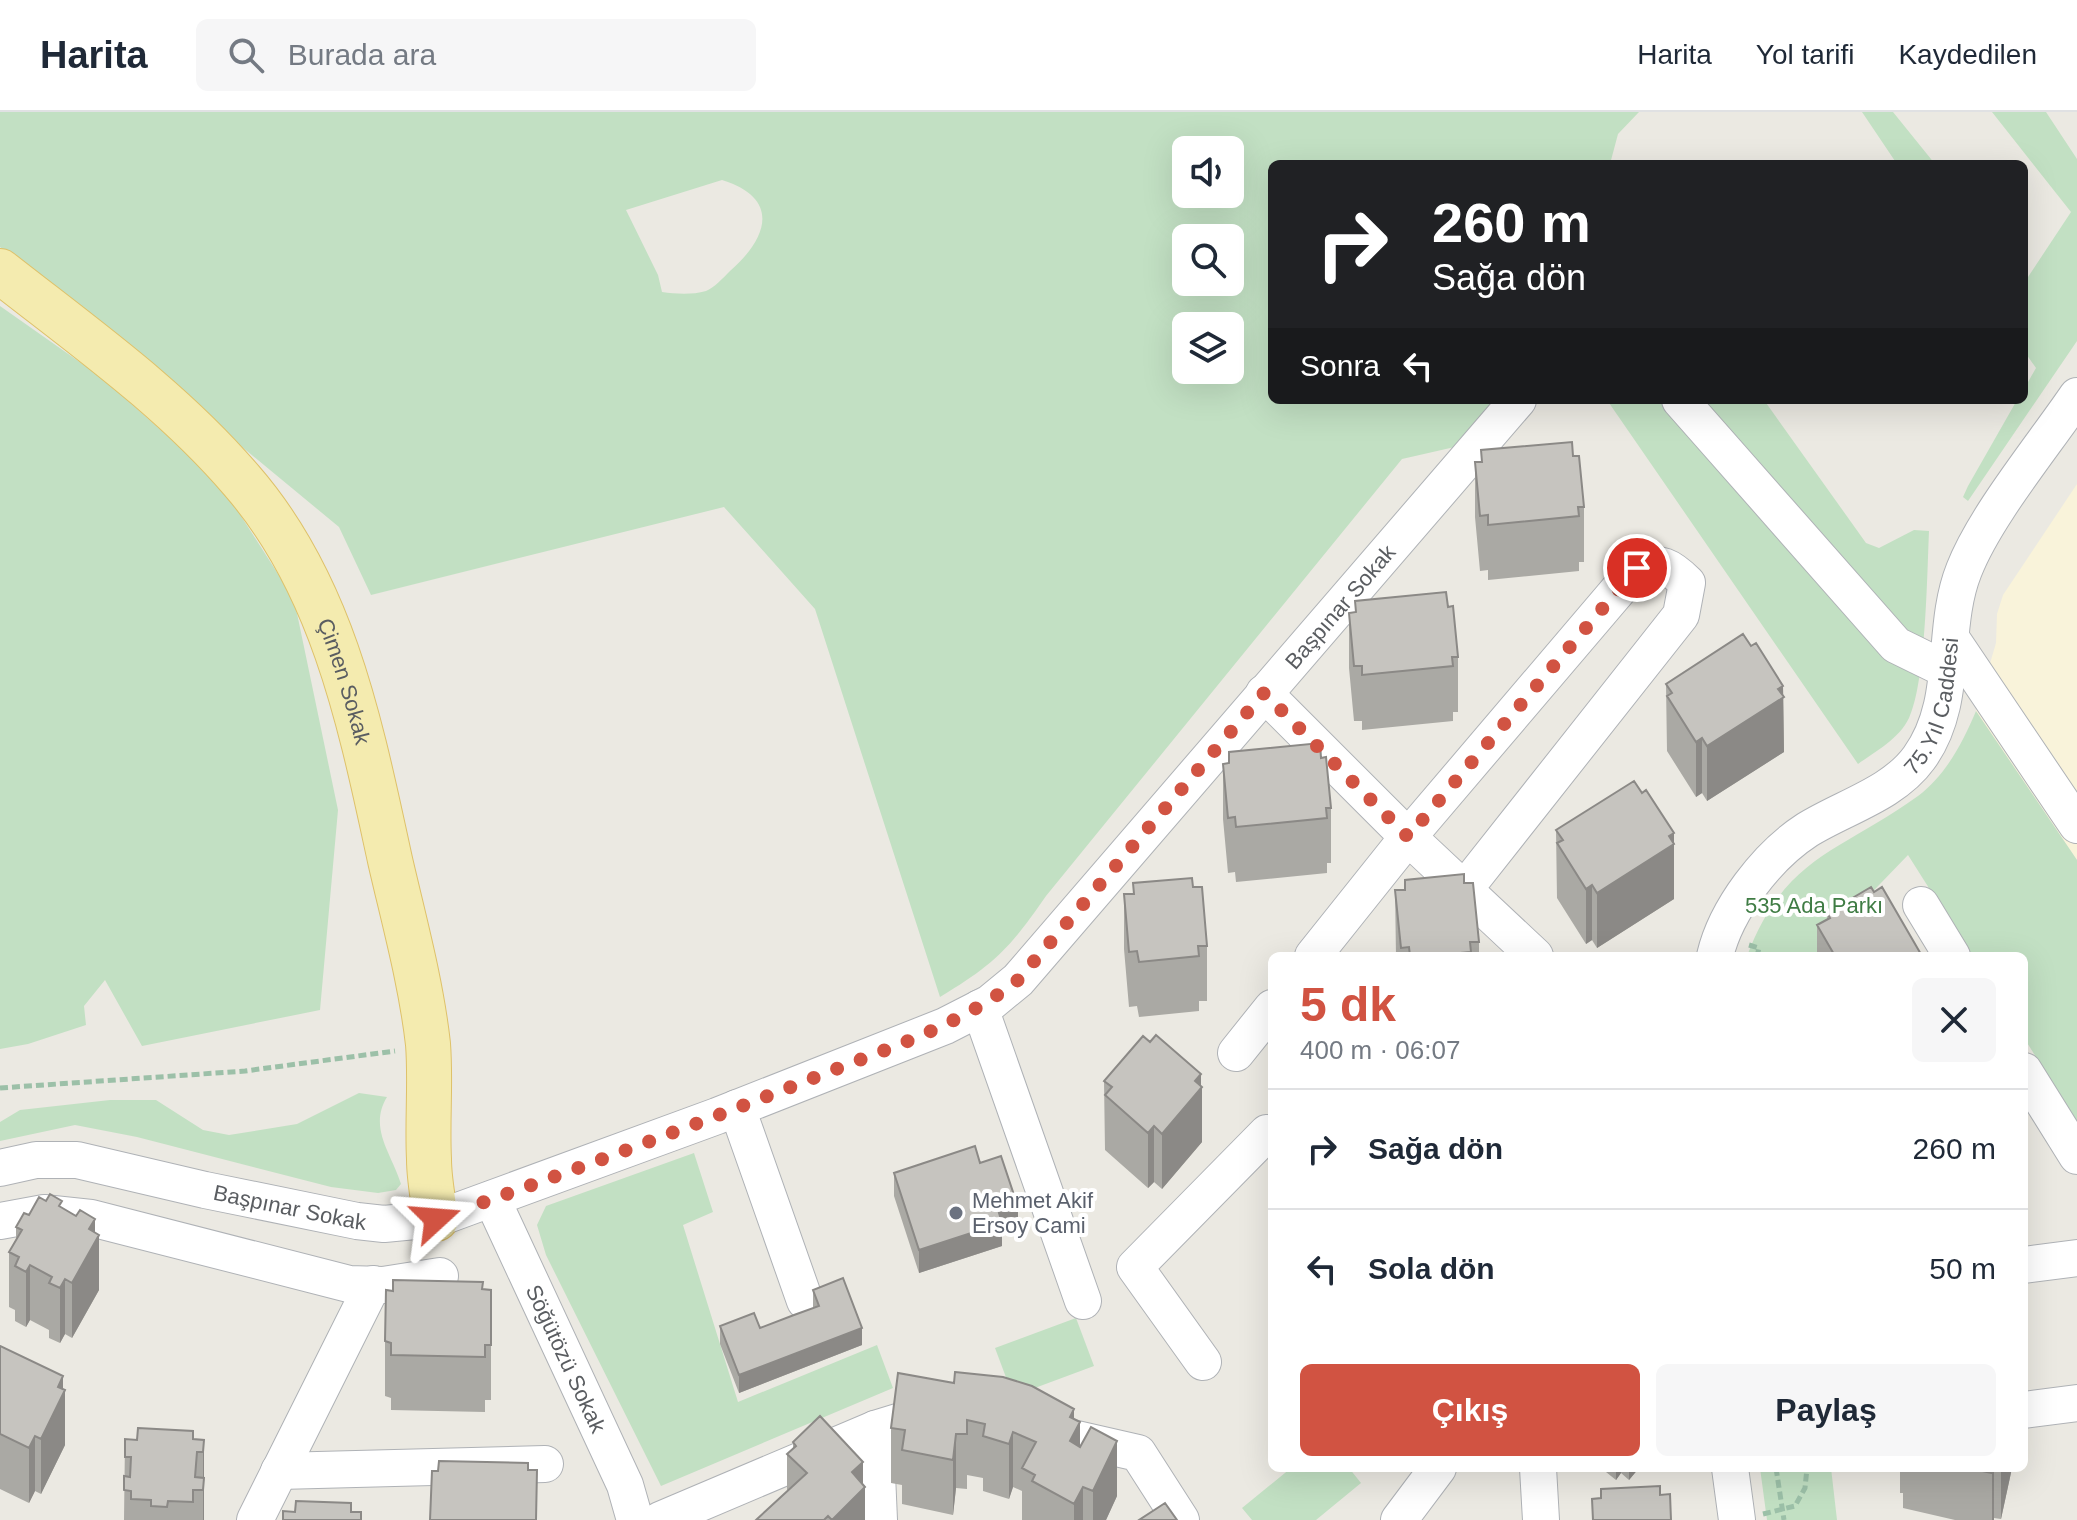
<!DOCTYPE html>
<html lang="tr">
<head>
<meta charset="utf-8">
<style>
	:root { --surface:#fff; --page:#f6f6f7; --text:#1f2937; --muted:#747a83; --line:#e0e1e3; --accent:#d15342 }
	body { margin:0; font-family:Helvetica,sans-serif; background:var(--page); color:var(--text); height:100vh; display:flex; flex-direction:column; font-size:30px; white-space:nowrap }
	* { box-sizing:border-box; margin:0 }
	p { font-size:26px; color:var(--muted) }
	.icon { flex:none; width:44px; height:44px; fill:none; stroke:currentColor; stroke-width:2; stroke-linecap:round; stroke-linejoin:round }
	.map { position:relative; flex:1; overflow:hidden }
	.details { position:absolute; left:1268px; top:840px; width:760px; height:520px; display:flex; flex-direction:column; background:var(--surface); border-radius:12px; box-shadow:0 8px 32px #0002 }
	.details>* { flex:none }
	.top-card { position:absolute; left:1268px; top:48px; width:760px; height:244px; border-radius:12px; box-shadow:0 8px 32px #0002; background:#202124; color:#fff; overflow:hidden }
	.tools { position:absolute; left:1172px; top:24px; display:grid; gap:16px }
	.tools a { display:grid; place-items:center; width:72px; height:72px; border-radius:12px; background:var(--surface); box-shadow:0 8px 32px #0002; font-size:40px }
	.pin { position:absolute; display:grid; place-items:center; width:68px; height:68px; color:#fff; margin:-34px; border:4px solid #fff; border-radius:50%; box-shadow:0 2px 8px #0007 }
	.me { position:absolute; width:88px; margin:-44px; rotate:71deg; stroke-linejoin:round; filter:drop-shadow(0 0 6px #0008) }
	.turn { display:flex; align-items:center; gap:28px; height:168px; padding:0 32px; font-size:36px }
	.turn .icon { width:104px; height:104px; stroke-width:2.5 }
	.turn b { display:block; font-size:56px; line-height:68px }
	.then { display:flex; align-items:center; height:76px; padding:0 32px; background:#0003; gap:16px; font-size:30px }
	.round { display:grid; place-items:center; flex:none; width:84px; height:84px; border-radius:12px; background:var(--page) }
	.headline { display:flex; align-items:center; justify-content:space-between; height:136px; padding:0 32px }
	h1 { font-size:48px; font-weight:700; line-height:60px; color:var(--accent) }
	.button { display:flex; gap:16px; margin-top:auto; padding:16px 32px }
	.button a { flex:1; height:92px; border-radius:12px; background:var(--accent); color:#fff; font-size:32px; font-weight:700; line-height:92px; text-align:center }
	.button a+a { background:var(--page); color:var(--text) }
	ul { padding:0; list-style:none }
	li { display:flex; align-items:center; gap:24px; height:120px; padding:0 32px; border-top:2px solid var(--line) }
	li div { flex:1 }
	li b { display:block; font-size:30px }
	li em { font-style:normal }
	header { display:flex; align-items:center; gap:48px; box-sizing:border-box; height:112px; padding:0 40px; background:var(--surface); border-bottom:2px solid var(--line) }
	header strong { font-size:38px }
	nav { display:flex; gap:44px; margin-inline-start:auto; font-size:28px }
	.search { width:560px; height:72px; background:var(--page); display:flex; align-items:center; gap:20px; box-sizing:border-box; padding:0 28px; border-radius:12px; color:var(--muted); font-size:30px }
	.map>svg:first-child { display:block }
	.commercial { fill:#f9f3da }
	.green { fill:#c2e0c3; fill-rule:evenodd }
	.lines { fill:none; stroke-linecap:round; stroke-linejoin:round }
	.minor-casing { stroke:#afb2b6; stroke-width:38 }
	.major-casing { stroke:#dec169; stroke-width:46 }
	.path { stroke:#9cc0a8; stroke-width:5; stroke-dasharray:8 4; stroke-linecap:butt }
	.minor { stroke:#fff; stroke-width:36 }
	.major { stroke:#f4ebaf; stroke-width:44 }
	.wall { fill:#aaa9a4 }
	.shaded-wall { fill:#8b8986 }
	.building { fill:#c6c4bf; stroke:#8b8986; stroke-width:2 }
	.route { stroke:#d15342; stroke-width:14; stroke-dasharray:0 25.2 }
	.worship-dot { fill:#6b7280; stroke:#fff; stroke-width:3 }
	.labels { text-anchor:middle; stroke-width:8; stroke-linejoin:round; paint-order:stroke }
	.street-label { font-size:22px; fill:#5a5d61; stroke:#fff }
	.park-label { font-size:22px; fill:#3f7c44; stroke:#fff }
	.worship-label { font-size:22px; fill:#5b616d; stroke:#fff; text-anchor:start }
</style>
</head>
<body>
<header>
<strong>Harita</strong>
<div class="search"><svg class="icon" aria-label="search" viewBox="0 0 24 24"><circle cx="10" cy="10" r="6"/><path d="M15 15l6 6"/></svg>Burada ara</div>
<nav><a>Harita</a><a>Yol tarifi</a><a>Kaydedilen</a></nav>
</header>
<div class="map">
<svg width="2077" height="1408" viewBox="0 0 2077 1408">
	<rect width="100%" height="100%" fill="#ebe9e2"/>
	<!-- commercial -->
	<path class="commercial" d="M2077 372V748L1976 599 1996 531 1997 502 2003 483Z"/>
	<!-- green -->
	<path class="green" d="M0 0H1639L1618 22 1610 52H1272V288H1499L1459 334 1402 347 1046 784C1010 836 995 852 940 885L815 497 724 395 371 483 339 415 0 135ZM1186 38H1230V82H1186ZM722 68C780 86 769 125 730 159 723 166 714 176 706 179 692 183 676 182 662 180L658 163 626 98ZM1186 126H1230V170H1186ZM1186 214H1230V258H1186Z
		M1862 0H1893L1935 52H1897Z
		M1992 0H2046L2077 47V229L1968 389 1963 385 1968 374 2017 288H2024V277L2036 256 2024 239V161L2028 165 2071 100Z
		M0 194 101 265 189 343 227 382 294 487 338 698 320 898 142 934 105 868 84 894 86 913 28 932 0 937Z
		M1607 288H1764L1866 431 1879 436 1914 418 1929 419C1927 463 1926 570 1909 606 1899 627 1876 639 1858 652Z
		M1976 599 2077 748V1010L2024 926V844H1972L1908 743 1852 801 1825 844H1747C1785 743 1841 740 1918 684 1946 663 1963 630 1976 599Z
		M359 981 387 985C368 1016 392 1042 401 1072L396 1078 378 1081 331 1075 137 1025 75 1013 0 1029V1010L20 998 110 988H156L203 1018 229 1023 297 1012Z
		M694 1041 713 1100 683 1113 738 1290 877 1233 893 1276 661 1374 546 1143 537 1113 546 1094Z
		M1076 1206 1094 1254 1013 1284 995 1236Z
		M1291 1356H1349L1361 1371 1316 1408H1252L1242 1396Z
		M1760 1356H1831L1837 1408H1767Z"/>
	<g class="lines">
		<defs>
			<g id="minor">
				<path d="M1680 288 1896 533 1949 559"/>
				<path d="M1951 526 2077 713"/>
				<path d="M1264 581 1408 725 1313 844"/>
				<path d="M1463 779 1681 503 1687 471C1671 455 1660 448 1637 456L1408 725 1535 844"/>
				<path d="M1921 793 1952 844"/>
				<path id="s1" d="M1715 844C1726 797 1767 744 1807 718 1844 695 1893 682 1919 646 1960 590 1940 518 1964 458 1985 404 2043 334 2077 284"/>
				<path d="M980 896 1083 1189"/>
				<path d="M1236 941 1272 896"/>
				<path d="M2024 959 2077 1044"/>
				<path d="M737 996 805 1189"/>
				<path id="s2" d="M0 1056 36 1048H77L205 1078 357 1109 384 1112 436 1107 717 1004 945 914 990 891 1018 868 1518 288"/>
				<path id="s3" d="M492 1087 625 1373 635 1408"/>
				<path d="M0 1109 44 1101 91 1106 349 1172 383 1173 440 1164"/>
				<path d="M2024 1153 2077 1146"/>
				<path d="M1203 1250 1135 1155 1267 1021 1272 1025"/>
				<path d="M2024 1298 2077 1291"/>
				<path d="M875 1317 879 1408"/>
				<path d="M1033 1317 1138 1341 1181 1408"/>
				<path d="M1538 1356 1541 1408"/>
				<path d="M1730 1356 1737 1408"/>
				<path d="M279 1359 545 1352"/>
				<path d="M255 1408 373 1172"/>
				<path d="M660 1408 875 1317 937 1298"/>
				<path d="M1399 1408 1438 1356"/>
			</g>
			<g id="major">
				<path id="s4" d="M0 159C84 225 172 287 242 369 334 475 361 615 390 748 404 809 421 870 428 932 431 970 427 1009 429 1047 429 1067 433 1087 436 1107"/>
			</g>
		</defs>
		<!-- minor casing -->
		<use href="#minor" class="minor-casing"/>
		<!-- major casing -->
		<use href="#major" class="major-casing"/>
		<!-- path -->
		<path class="path" d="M1749 833 1759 836 1757 844
			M0 976 245 959 395 939
			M1776 1356 1784 1408
			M1763 1402 1795 1394 1805 1376 1807 1356"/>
		<!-- minor -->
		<use href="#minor" class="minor"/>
		<!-- major -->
		<use href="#major" class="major"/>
	</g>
	<!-- wall -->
	<path class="wall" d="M1481 338 1573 344 1584 395V450H1579V459L1488 468V458L1480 459 1475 405V350H1481Z
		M1355 489 1448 495 1458 545V600H1453V609L1362 618V609H1354L1349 556V501L1355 500Z
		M1751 534 1783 574 1784 640 1707 689 1702 681 1696 685 1667 639 1666 572Z
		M1229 640 1321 646 1331 696V751H1327V761L1236 770 1235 760 1228 761 1223 707V652L1229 651Z
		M1642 681 1674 721V787L1597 836 1592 828 1586 832 1557 786 1556 718Z
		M1133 771 1193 775 1207 834V889H1199V899L1139 905 1137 894 1129 895 1124 837V782H1133Z
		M1464 771 1479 830V844H1396L1395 778Z
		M1827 801 1922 844H1817V813L1827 807Z
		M1104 969 1201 974 1202 1030 1162 1077 1154 1070 1148 1076 1105 1038Z
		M980 1051 1018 1118 1002 1123V1134L919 1161 894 1084V1061Z
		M62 1096 95 1121 99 1178 72 1226 65 1222 60 1231 49 1226V1218L30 1208 26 1215 15 1209V1198L9 1195V1140L16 1127V1115L29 1103Z
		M483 1177 491 1178V1288H485V1300L391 1298V1286L385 1284V1229Z
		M813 1178 862 1233 739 1281 720 1232V1214L760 1216 813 1196Z
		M0 1234 63 1277 65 1333 41 1382 35 1379 29 1391 0 1377Z
		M954 1271 1074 1307 1080 1335 1117 1384 1106 1408H1022V1379L1013 1375 1009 1387 983 1379V1366L967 1363V1377L956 1376 953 1403 902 1392V1373L891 1371V1316Z
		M125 1327 204 1328V1408H124Z
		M793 1330 863 1372 865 1408H756L787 1379V1342L793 1336Z
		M1601 1356H1639L1629 1368 1621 1361 1616 1368Z
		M1900 1356H2012L2001 1407 1994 1406V1408H1955L1903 1396V1381H1900Z"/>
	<!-- shaded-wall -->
	<path class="shaded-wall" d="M1783 574 1784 640 1707 689V634Z
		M1702 626V681L1696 685V630Z
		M1674 721V787L1597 836V781Z
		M1592 773V828L1586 832V777Z
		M1201 962V977L1202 975V1030L1162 1077V1022L1195 969Z
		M1154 1014V1070L1148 1076V1021Z
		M1018 1095V1118L1002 1123V1134L919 1161V1138L999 1101Z
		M95 1107V1130L99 1123V1178L72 1226V1171L89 1117Z
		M30 1153V1208L26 1215V1160Z
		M65 1167V1222L60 1231V1176Z
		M862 1216V1233L739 1281V1263Z
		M63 1264V1282L65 1278V1333L41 1382V1327L58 1275Z
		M1074 1297V1320L1080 1310V1365L1070 1384V1305Z
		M1013 1320V1375L1009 1387V1332Z
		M956 1322V1376L953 1403V1348Z
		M35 1324V1379L29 1391V1336Z
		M204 1328V1408H203V1340Z
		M1117 1329V1384L1106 1408H1093V1379Z
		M863 1350V1378L865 1375V1408H832L852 1360Z
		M1616 1356H1621V1361L1616 1368Z
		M1629 1356H1639L1629 1368Z
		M1993 1356H1994V1408H1992V1361Z
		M2001 1356H2012L2001 1407Z
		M1083 1375V1408H1074V1392Z"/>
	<!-- building -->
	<path class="building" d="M1572 330 1573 344H1579L1584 395H1578L1579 404 1488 413V403L1480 404 1475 350H1482L1481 338Z
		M1446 480 1448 495 1453 494 1458 545H1452L1453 554 1362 563V554H1354L1349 501 1356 500 1355 489Z
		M1743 522 1751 534 1756 531 1783 574 1778 577 1784 585 1707 634 1702 626 1696 630 1667 584 1672 581 1666 572Z
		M1320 631 1321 646 1326 645 1331 696H1326L1327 706 1236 715 1235 705 1228 706 1223 652 1229 651V640Z
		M1634 669 1642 681 1646 678 1674 721 1669 724 1674 732 1597 781 1592 773 1586 777 1557 731 1563 728 1556 718Z
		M1464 762V771H1473L1479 830H1470L1471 840 1428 844H1410L1409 835 1401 836 1395 778H1405V768Z
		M1192 766 1193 775H1202L1207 834H1198L1199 844 1139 850 1137 839 1129 840 1124 782H1134L1133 771Z
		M1871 775 1874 780 1882 775 1922 844H1835L1817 813 1830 806 1827 801Z
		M1156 923 1201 962 1195 969 1202 975 1162 1022 1154 1014 1148 1021 1105 983 1112 975 1104 969 1143 924 1150 930Z
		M975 1034 980 1051 1001 1044 1018 1095 999 1101 1002 1111 919 1138 894 1061Z
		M50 1082 62 1089 59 1094 76 1104 80 1098 95 1107 89 1117 99 1123 72 1171 65 1167 60 1176 49 1171 52 1165 30 1153 26 1160 15 1154 19 1145 9 1140 22 1118 16 1115 24 1101 29 1103 39 1085 46 1089Z
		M843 1166 862 1216 739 1263 720 1214 754 1201 760 1216 794 1203 819 1194 813 1178Z
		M393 1168 483 1170 482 1177 491 1178V1233H485V1245L391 1243V1231L385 1229 386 1178 393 1179Z
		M0 1234 63 1264 58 1275 65 1278 41 1327 35 1324 29 1336 0 1322Z
		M955 1260 1003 1265 1032 1274 1074 1297 1070 1305 1080 1310 1070 1329 1080 1335 1091 1315 1117 1329 1093 1379 1083 1375 1074 1392 1032 1369 1035 1363 1022 1356 1036 1330 1013 1320 1009 1332 983 1324 985 1312 967 1308V1322H956L953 1348 902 1338 905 1318 891 1316 898 1261 954 1271Z
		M820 1304 863 1350 852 1360 865 1375 832 1408 828 1404 824 1408H756L807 1361 787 1342 796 1334 793 1330Z
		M138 1316 193 1319V1327L204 1328 203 1340H197L195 1365 204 1366 203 1378H193V1390L168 1389 167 1395 151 1394V1388L131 1387V1379L124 1378V1364L130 1365 131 1345H125V1327L137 1328Z
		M439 1349 528 1351V1358H537L536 1408H430L432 1359H438Z
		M1968 1356H1993L1992 1361Z
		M1660 1374V1383L1670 1382 1671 1408H1593L1592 1387 1601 1386V1377Z
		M296 1389 351 1391V1400H361V1408H283V1399L295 1400Z
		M1165 1391 1177 1408H1139Z"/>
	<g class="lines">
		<!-- route -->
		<path class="route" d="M436 1107C562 1063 687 1016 811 967 882 938 957 916 1018 868L1264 581 1408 725 1637 456"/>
	</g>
	<!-- markers -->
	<circle class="worship-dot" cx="956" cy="1101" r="8"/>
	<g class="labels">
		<!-- street labels -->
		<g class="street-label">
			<text dy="8" stroke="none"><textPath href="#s2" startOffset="1568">Başpınar Sokak</textPath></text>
			<text dy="8" stroke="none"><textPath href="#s4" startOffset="548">Çimen Sokak</textPath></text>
			<text dy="8" stroke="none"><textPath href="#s1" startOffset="348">75.Yıl Caddesi</textPath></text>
			<text dy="8" stroke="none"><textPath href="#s2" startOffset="296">Başpınar Sokak</textPath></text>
			<text dy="8" stroke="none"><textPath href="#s3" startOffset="176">Söğütözü Sokak</textPath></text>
		</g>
		<!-- park labels -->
		<g class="park-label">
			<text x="1814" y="801">535 Ada Parkı</text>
		</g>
		<!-- worship labels -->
		<g class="worship-label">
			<text x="972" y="1096">Mehmet Akif<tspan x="972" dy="25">Ersoy Cami</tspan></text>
		</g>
	</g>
</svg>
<div class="tools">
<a><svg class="icon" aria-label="sound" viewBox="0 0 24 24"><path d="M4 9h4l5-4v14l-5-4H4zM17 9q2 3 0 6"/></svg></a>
<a><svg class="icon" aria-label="search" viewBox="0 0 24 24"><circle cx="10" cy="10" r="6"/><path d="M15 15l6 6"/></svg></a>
<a><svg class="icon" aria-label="layers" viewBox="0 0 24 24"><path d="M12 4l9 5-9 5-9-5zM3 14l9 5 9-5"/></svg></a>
</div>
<div class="pin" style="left:1637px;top:456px;background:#d93025"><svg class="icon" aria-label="arrive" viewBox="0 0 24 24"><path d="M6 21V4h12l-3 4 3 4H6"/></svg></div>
<svg class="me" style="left:436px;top:1107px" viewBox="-20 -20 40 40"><path d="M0-17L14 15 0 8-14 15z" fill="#d15342" stroke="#fff" stroke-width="4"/></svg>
<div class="top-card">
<div class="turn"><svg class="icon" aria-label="right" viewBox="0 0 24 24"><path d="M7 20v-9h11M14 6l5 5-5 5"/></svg><div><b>260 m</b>Sağa dön</div></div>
<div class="then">Sonra<svg class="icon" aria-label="left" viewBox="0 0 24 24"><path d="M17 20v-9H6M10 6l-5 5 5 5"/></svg></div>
</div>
<section class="details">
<div class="headline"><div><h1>5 dk</h1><p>400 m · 06:07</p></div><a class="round"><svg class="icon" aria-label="close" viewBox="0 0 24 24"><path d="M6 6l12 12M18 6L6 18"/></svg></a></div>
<ul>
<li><svg class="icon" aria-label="right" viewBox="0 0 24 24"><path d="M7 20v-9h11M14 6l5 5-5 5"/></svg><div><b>Sağa dön</b></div><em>260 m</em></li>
<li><svg class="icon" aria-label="left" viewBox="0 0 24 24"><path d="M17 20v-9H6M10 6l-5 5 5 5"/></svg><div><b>Sola dön</b></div><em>50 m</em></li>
</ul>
<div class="button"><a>Çıkış</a><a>Paylaş</a></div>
</section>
</div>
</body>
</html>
